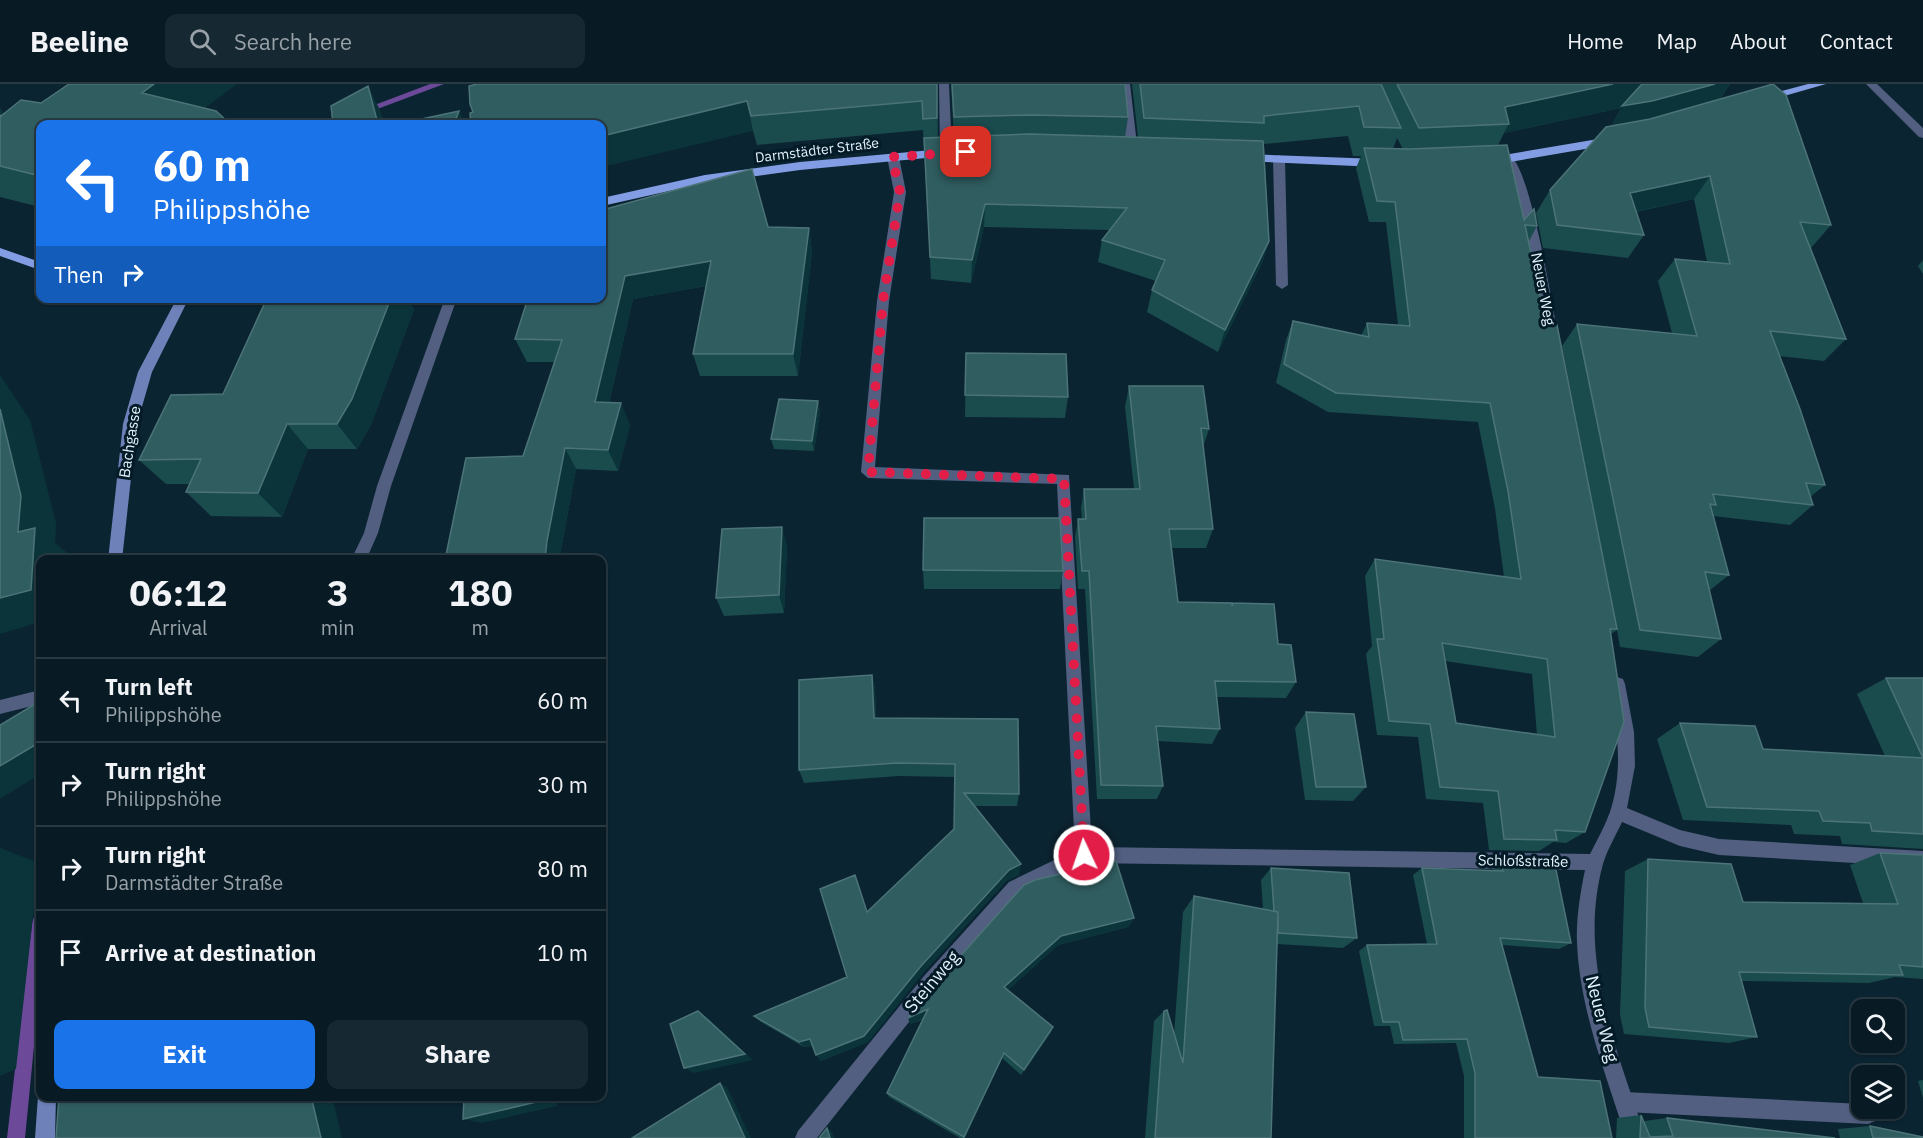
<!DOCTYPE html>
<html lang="en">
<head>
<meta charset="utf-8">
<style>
	:root { --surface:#081b25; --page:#162832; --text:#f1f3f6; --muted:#98a1a7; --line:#293942; --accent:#1a73e8 }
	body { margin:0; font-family:"IBM Plex Sans",sans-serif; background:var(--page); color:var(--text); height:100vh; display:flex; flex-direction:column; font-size:22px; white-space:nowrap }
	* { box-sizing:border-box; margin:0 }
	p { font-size:20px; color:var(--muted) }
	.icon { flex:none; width:33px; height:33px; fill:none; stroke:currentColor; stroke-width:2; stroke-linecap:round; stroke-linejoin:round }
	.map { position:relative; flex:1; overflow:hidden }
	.sheet { position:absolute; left:36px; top:471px; width:570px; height:546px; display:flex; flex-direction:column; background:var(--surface); border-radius:12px; box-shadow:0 2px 4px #0004,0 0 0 2px var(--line) }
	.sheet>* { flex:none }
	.guide { position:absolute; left:36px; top:36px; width:570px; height:183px; border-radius:12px; box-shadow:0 2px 4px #0004,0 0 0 2px var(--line); background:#1a73e8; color:#fff; overflow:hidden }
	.controls { position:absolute; left:1851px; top:915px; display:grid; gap:12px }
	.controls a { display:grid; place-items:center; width:54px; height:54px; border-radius:12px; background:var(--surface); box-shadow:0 2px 4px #0004,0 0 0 2px var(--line); font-size:30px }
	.pin { position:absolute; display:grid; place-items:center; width:51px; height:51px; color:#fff; margin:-26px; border-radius:12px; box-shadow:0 3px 9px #0006 }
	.me { position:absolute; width:66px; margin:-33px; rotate:357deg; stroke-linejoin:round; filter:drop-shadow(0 0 4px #0008) }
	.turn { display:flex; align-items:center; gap:21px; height:126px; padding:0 18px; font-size:27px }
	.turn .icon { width:78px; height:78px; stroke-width:2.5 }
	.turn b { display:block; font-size:42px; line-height:51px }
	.then { display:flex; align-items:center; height:57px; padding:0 18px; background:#0003; gap:12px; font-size:22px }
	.eta { display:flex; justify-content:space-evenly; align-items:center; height:102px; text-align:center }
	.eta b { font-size:36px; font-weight:800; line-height:42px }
	.action { display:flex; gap:12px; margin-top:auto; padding:12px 18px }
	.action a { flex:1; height:69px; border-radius:12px; background:var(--accent); color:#fff; font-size:24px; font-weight:800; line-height:69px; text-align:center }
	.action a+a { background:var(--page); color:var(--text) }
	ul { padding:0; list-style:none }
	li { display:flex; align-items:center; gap:18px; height:84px; padding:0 18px; border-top:2px solid var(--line) }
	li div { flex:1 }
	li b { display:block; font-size:22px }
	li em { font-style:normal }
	header { display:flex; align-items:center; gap:36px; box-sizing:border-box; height:84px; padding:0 30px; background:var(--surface); border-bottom:2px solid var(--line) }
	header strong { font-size:28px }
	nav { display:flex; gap:33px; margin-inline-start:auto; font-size:21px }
	.search { width:420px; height:54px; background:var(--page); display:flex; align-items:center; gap:15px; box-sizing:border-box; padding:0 21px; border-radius:12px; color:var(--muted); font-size:22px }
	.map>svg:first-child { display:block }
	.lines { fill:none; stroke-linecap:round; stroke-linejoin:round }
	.stream { fill:#6d4999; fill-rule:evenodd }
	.service { fill:#525f81; fill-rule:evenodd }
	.minor { fill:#525f81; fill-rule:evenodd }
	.secondary { fill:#6e82b9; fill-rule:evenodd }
	.primary { fill:#839de4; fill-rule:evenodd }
	.wall { fill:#1a4b4d; fill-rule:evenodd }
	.shaded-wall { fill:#0b343a }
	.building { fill:#305d60; stroke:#4c7478; stroke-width:1.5; fill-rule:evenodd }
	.route { stroke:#e11d48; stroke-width:10; stroke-dasharray:0 18 }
	.labels { text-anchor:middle; stroke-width:6; stroke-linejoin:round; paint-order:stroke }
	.far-street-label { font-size:14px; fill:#e4f2fb; stroke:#031a27 }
	.street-label { font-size:15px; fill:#e4f2fb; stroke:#031a27 }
	.near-street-label { font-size:18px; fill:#e4f2fb; stroke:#031a27 }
</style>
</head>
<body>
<header>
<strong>Beeline</strong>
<div class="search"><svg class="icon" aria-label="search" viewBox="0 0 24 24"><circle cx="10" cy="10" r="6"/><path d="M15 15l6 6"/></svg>Search here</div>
<nav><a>Home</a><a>Map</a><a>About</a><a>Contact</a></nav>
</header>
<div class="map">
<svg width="1923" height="1054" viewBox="0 0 1923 1054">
	<rect width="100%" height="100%" fill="#0b2431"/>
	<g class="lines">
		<!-- stream -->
		<path class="stream" d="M430 0H444L364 30 361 31 356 28Z
			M40 831V901L25 1054H7L32 839 34 833Z"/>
		<!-- service -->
		<path class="service" d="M939 0H949L952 69 946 73 940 69Z
			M1120 0H1130L1138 69 1132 73 1126 69Z
			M1279 71 1285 75 1288 201 1282 205 1276 201 1273 75Z
			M445 214H457L391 402 378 449 366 476H351L364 449 377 402Z
			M40 606V620L0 630V616Z
			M1625 1008 1862 1020V1024H1875L1878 1030 1875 1037 1868 1040 1625 1028 1618 1025 1615 1018 1618 1011Z"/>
		<!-- minor -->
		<path class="minor" d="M1866 0H1877L1923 44V54L1919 53Z
			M893 69 899 73 906 108 889 217 875 383 1069 391 1092 763 1590 770C1597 756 1605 742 1610 728 1624 685 1617 643 1609 600L1611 595 1617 593 1623 595 1625 600 1634 648 1635 682 1627 724 1680 746 1719 755 1923 767V783L1719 771 1680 762 1622 738C1616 751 1607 766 1603 780 1577 874 1617 966 1646 1054H1626C1606 990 1580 927 1577 859 1576 835 1580 810 1585 786L1085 779 1021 810 936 904 817 1054H795L798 1047 924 892 1009 798 1075 766 1057 400 868 394 861 388 877 217 894 108 887 73Z
			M1509 71C1530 79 1554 230 1559 258L1553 263 1547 258 1518 109 1503 75Z"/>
		<!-- secondary -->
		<path class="secondary" d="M177 214H189L152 288 137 340 122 476H108L123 340 138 288Z
			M40 1005V1012H56L55 1054H35L38 1012Z"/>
		<!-- primary -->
		<path class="primary" d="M1808 0H1826L1763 18 1758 15 1759 13Z
			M1610 53 1616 57 1614 60 1492 81 1486 77 1492 73Z
			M943 65 949 69 947 72 800 86 705 99 602 122V114L705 91 800 78Z
			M1246 70 1378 75 1384 79 1378 83 1242 77 1240 74Z
			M0 164 40 178V186L0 172Z"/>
	</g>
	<!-- wall -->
	<path class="wall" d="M937 0 938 53H954L951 0H1125L1128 33 1125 53H1138L1132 0H1730L1720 15 1831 141 1811 164 1846 255 1824 277 1779 272 1825 401 1810 413 1813 421 1790 441 1713 432 1729 491 1709 507 1721 555 1698 573 1620 563 1617 546 1611 550 1585 748 1566 759 1553 758 1539 767 1489 766 1483 719 1426 715 1418 653 1377 651 1366 570 1372 562 1365 492 1375 475 1504 493 1495 425 1478 338 1328 328 1276 299 1286 256 1293 237 1361 252 1367 239 1398 241 1386 138H1369L1356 84 1361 72H1353L1348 52 1264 60 1269 157 1262 179 1218 268 1147 228 1152 206 1156 197 1098 178 1102 156 1109 146 984 143 971 199 931 195 923 46 757 61 753 47 602 40ZM1621 24 1611 42 1550 106 1536 129 1543 164 1628 174 1644 151 1636 128 1694 115 1707 178 1675 175 1658 197 1672 249 1577 240 1562 262 1605 483 1546 240 1529 157 1537 142 1524 136 1498 61 1504 49ZM1397 54 1403 65H1393ZM1445 577 1532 590 1537 651 1456 639Z
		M0 24 4 30 40 40V123L0 113Z
		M768 143 809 144 812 168 798 292H700L693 270 706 202 633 215 609 319 630 341 618 387 576 385 559 476H445L523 372 554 278H527L515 255 527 218H493L492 214H602Z
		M1923 176V190L1918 182Z
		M414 225 371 341 357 365H308L282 433 211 432 186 408 189 400H166L139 376 223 310Z
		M966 269 1068 313 1065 334 965 333Z
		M1129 302 1209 345 1203 363 1213 445 1206 464H1172L1178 518 1232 521 1278 560 1296 598 1286 614 1217 613 1220 645 1212 660 1158 657 1163 702 1157 715H1097L1085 505H1078L1075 453 1078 435H1082L1081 424 1084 405H1134L1125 323Z
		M818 317 820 328 814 367 774 365 771 355Z
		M787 462 784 529 724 532 716 514Z
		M923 486 1063 487 1060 505H924Z
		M872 591 875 606 876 634 1019 710 1017 722H974L1019 791 1007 796 922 890 868 958 821 977 816 971 812 962 804 963 761 938 754 932 847 893 867 828 954 745 955 693 899 692 804 699 799 686Z
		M1886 594H1923V765L1842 760 1840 752 1794 750 1791 741 1683 736 1657 655 1680 639 1763 665 1885 672 1857 610Z
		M1306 628 1366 703 1353 717 1305 716 1295 644Z
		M1880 769 1923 771V895L1895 893 1869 899 1742 897 1757 953 1729 959 1624 950 1620 931 1625 787 1648 775 1743 818 1863 819 1850 781Z
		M1116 777 1134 834 1128 843 1058 861 1008 906 1053 943 1050 950 1021 991 1002 974 965 1054H960L889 1013 887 1009 924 935 910 940Z
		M1502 780 1571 859 1559 865 1502 861 1538 993 1612 1054H1464V992L1456 959 1394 960 1390 942H1374L1359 867 1367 861 1427 860 1413 791 1422 784 1491 787Z
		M1271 784 1357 854 1343 864 1277 860 1271 1054H1145L1154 937 1164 927 1174 950 1183 828 1194 812 1263 825 1261 796Z
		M1923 996V1014L1918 997Z
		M1641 1031 1644 1037 1667 1034 1835 1054H1616L1617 1034Z
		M1870 1042 1923 1054H1840L1838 1045Z"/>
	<!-- shaded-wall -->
	<path class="shaded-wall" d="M154 0H237L184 40 142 9Z
		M1613 0H1730L1713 24 1605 52 1621 24 1504 49 1509 40 1505 23Z
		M368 2 380 26 384 40H378Z
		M747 17 753 47 602 83V52Z
		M0 24 22 53 0 68Z
		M459 27 465 40H454Z
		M1710 92 1694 115 1615 132 1630 109Z
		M985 120 984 143 971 199 972 176Z
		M809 144 812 168 798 292 793 270Z
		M1269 157 1262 179 1218 268 1225 246Z
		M711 177 717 200 633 215 604 340 595 318 625 192Z
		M391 214H408L414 225 371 341 357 365 337 340Z
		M0 291 30 336 56 439 55 459 70 471V476H40V538L0 550V514L18 448 0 325Z
		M818 317 820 328 814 367 812 357Z
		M621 319 630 341 618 387 608 366Z
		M287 340 308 365 282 433 258 409Z
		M565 364 576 385 559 476H545L547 457Z
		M782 443 787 462 784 529 779 511Z
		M872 591 875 606 876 648 874 634Z
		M40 658V690L0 715V682Z
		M0 764 39 779 16 985 0 992Z
		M1021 780 1019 791 1007 796 922 890 868 958 821 977 816 971 921 882 1009 786Z
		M1134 834 1128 843 1058 861 1003 911 1004 903 1061 852Z
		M928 925 929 932 910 940 908 934Z
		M698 927 708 934 753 976 694 989 684 984Z
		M1053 943 1050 950 1021 991 1024 986Z
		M810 955 815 961 804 963 799 958Z
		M1004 969 1002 974 965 1054H964Z
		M720 999 727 1003 751 1054H745Z
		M311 1012H332L342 1054H321Z
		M541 1012H557V1022L482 1039 463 1035Z
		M827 1044 832 1048 834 1054H830Z"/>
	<!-- building -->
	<path class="building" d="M69 0H154L142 9 216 27 230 40H40V92L0 82V31L1 32 21 16 41 19Z
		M477 0H937V34L923 35 922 17 751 32 747 17 602 52V40H471L470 29 473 28 470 20 469 2Z
		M952 0H1125L1128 33 1031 31 954 33Z
		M1140 0H1381L1401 44 1364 43 1359 22 1264 32V39L1144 34Z
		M1397 0H1613L1505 23 1509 40 1419 44Z
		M1642 0H1715L1652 17 1622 22Z
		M1773 0 1786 11 1831 141 1800 138 1846 255 1770 247 1800 325 1825 401 1806 399 1813 421 1713 410 1716 421 1710 420 1729 491 1705 488 1721 555 1640 546 1577 240 1697 252 1675 175 1730 180 1710 92 1630 109 1644 151 1557 141 1550 106 1606 43 1650 35Z
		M368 2 378 40H333L331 22Z
		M459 27 454 40H398Z
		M1030 50 1263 57 1269 157 1225 246 1152 206 1165 176 1102 156 1127 124 985 120 972 176 930 173 924 54Z
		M1507 61 1524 136 1534 125 1537 142 1525 141 1546 240 1557 241 1617 545H1610L1624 638 1585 748 1555 746 1557 756 1504 755 1498 707 1440 703 1430 640 1389 637 1377 555H1384L1375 475 1521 495 1508 407 1490 319 1336 309 1284 280 1293 237 1369 253 1367 239 1410 242 1395 118 1377 117 1364 64 1410 65ZM1442 559 1547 575 1555 653 1456 639Z
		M752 85 768 143 809 144 793 270H693L711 177 625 192 595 318 621 319 608 366 565 364 547 457 545 476H445L466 374 523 372 562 256 515 255 528 214H602V126Z
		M267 214H391L352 315 337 340H287L258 409 186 408 201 375 139 376 171 311 223 310Z
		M966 269 1066 270 1068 313 965 311Z
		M1129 302H1203L1209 345 1201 344 1213 445H1169L1178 518 1232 519V522L1233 519 1274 520 1278 560 1291 561 1296 598 1215 597 1220 645 1156 642 1163 702 1101 701 1089 487H1082L1078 435H1086L1084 405H1140Z
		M779 315 818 317 812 357 771 355Z
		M0 325 21 412 18 448 35 444 31 506 0 514Z
		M924 434H1060L1063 487 923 486Z
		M782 443 779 511 716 514 722 445Z
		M872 591 874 634 1018 635 1019 710 964 709 1021 780 1009 786 921 882 864 952 816 971 810 955 799 958 754 932 847 893 820 805 855 791 867 828 954 745 955 680 897 679 799 686V596Z
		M1886 594H1923V750L1872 747 1870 739 1823 737 1819 727 1707 723 1680 639 1755 642 1763 665 1923 674Z
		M40 617V658L0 682V641Z
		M1306 628 1354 630 1366 703H1316Z
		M1880 769 1923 771V883L1899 881 1903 891 1739 888 1757 953 1649 943 1645 924 1648 775 1731 780 1743 818 1898 820Z
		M1116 777 1134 834 1061 852 1004 903 1053 943 1024 986 1004 969 964 1053 887 1009 928 925 908 934 937 898 1024 801 1035 796Z
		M1502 780 1555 781 1571 859 1500 854 1538 993 1600 997 1612 1054H1475V989L1467 955 1403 956 1399 938H1383L1367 861 1437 860 1422 784 1503 787Z
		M1271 784 1349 789 1357 854 1278 849V828L1274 827Z
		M1194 812 1278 828 1271 1054H1155L1164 927 1167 926 1183 979Z
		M698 927 745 970 684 984 670 940Z
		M720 999 745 1054H632Z
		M59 1012H311L321 1054H56Z
		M464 1012H541V1017L463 1035Z
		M1641 1031 1650 1053 1673 1052 1667 1034 1835 1054H1640Z
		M1870 1042 1923 1053V1054H1873Z
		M827 1044 830 1054H819Z"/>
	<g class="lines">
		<!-- route -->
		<path class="route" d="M966 68 892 73 900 108 883 217 868 388 1064 395 1084 771"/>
	</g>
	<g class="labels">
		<!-- far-street labels -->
		<g class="far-street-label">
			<text transform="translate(817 66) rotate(-7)" y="5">Darmstädter Straße</text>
		</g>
		<!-- street labels -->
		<g class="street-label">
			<text transform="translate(1543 205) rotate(79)" y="5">Neuer Weg</text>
			<text transform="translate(130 358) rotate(-81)" y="5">Bachgasse</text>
			<text transform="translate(1523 777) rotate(1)" y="5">Schloßstraße</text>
		</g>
		<!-- near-street labels -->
		<g class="near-street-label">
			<text transform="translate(932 898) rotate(-50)" y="6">Steinweg</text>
			<text transform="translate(1602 935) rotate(76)" y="6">Neuer Weg</text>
		</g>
	</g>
</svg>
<div class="controls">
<a><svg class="icon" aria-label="search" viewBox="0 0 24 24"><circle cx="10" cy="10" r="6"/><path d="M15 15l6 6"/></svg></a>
<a><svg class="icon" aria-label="layers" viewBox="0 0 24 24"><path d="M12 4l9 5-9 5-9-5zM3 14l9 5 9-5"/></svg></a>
</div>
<div class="pin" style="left:966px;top:68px;background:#d93025"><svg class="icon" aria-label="arrive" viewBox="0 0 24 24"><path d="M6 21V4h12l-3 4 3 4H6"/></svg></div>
<svg class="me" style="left:1084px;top:771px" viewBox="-20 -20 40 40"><circle r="17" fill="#e11d48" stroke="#fff" stroke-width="3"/><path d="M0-11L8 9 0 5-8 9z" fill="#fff"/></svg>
<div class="guide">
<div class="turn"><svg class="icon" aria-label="left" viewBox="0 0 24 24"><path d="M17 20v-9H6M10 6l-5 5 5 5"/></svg><div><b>60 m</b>Philippshöhe</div></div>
<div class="then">Then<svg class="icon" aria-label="right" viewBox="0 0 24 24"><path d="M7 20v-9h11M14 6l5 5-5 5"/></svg></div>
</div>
<section class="sheet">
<div class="eta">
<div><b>06:12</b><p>Arrival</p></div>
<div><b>3</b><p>min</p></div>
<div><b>180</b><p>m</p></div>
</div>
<ul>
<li><svg class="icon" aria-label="left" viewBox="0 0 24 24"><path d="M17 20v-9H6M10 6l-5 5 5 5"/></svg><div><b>Turn left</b><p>Philippshöhe</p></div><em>60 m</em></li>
<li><svg class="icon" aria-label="right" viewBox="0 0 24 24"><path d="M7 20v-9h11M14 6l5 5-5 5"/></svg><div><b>Turn right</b><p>Philippshöhe</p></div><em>30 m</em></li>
<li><svg class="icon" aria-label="right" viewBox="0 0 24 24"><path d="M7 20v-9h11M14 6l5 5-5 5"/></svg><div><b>Turn right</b><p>Darmstädter Straße</p></div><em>80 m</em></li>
<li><svg class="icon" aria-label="arrive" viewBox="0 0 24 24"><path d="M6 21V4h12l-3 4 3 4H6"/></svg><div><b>Arrive at destination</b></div><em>10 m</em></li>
</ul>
<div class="action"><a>Exit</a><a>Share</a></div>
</section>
</div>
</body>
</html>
